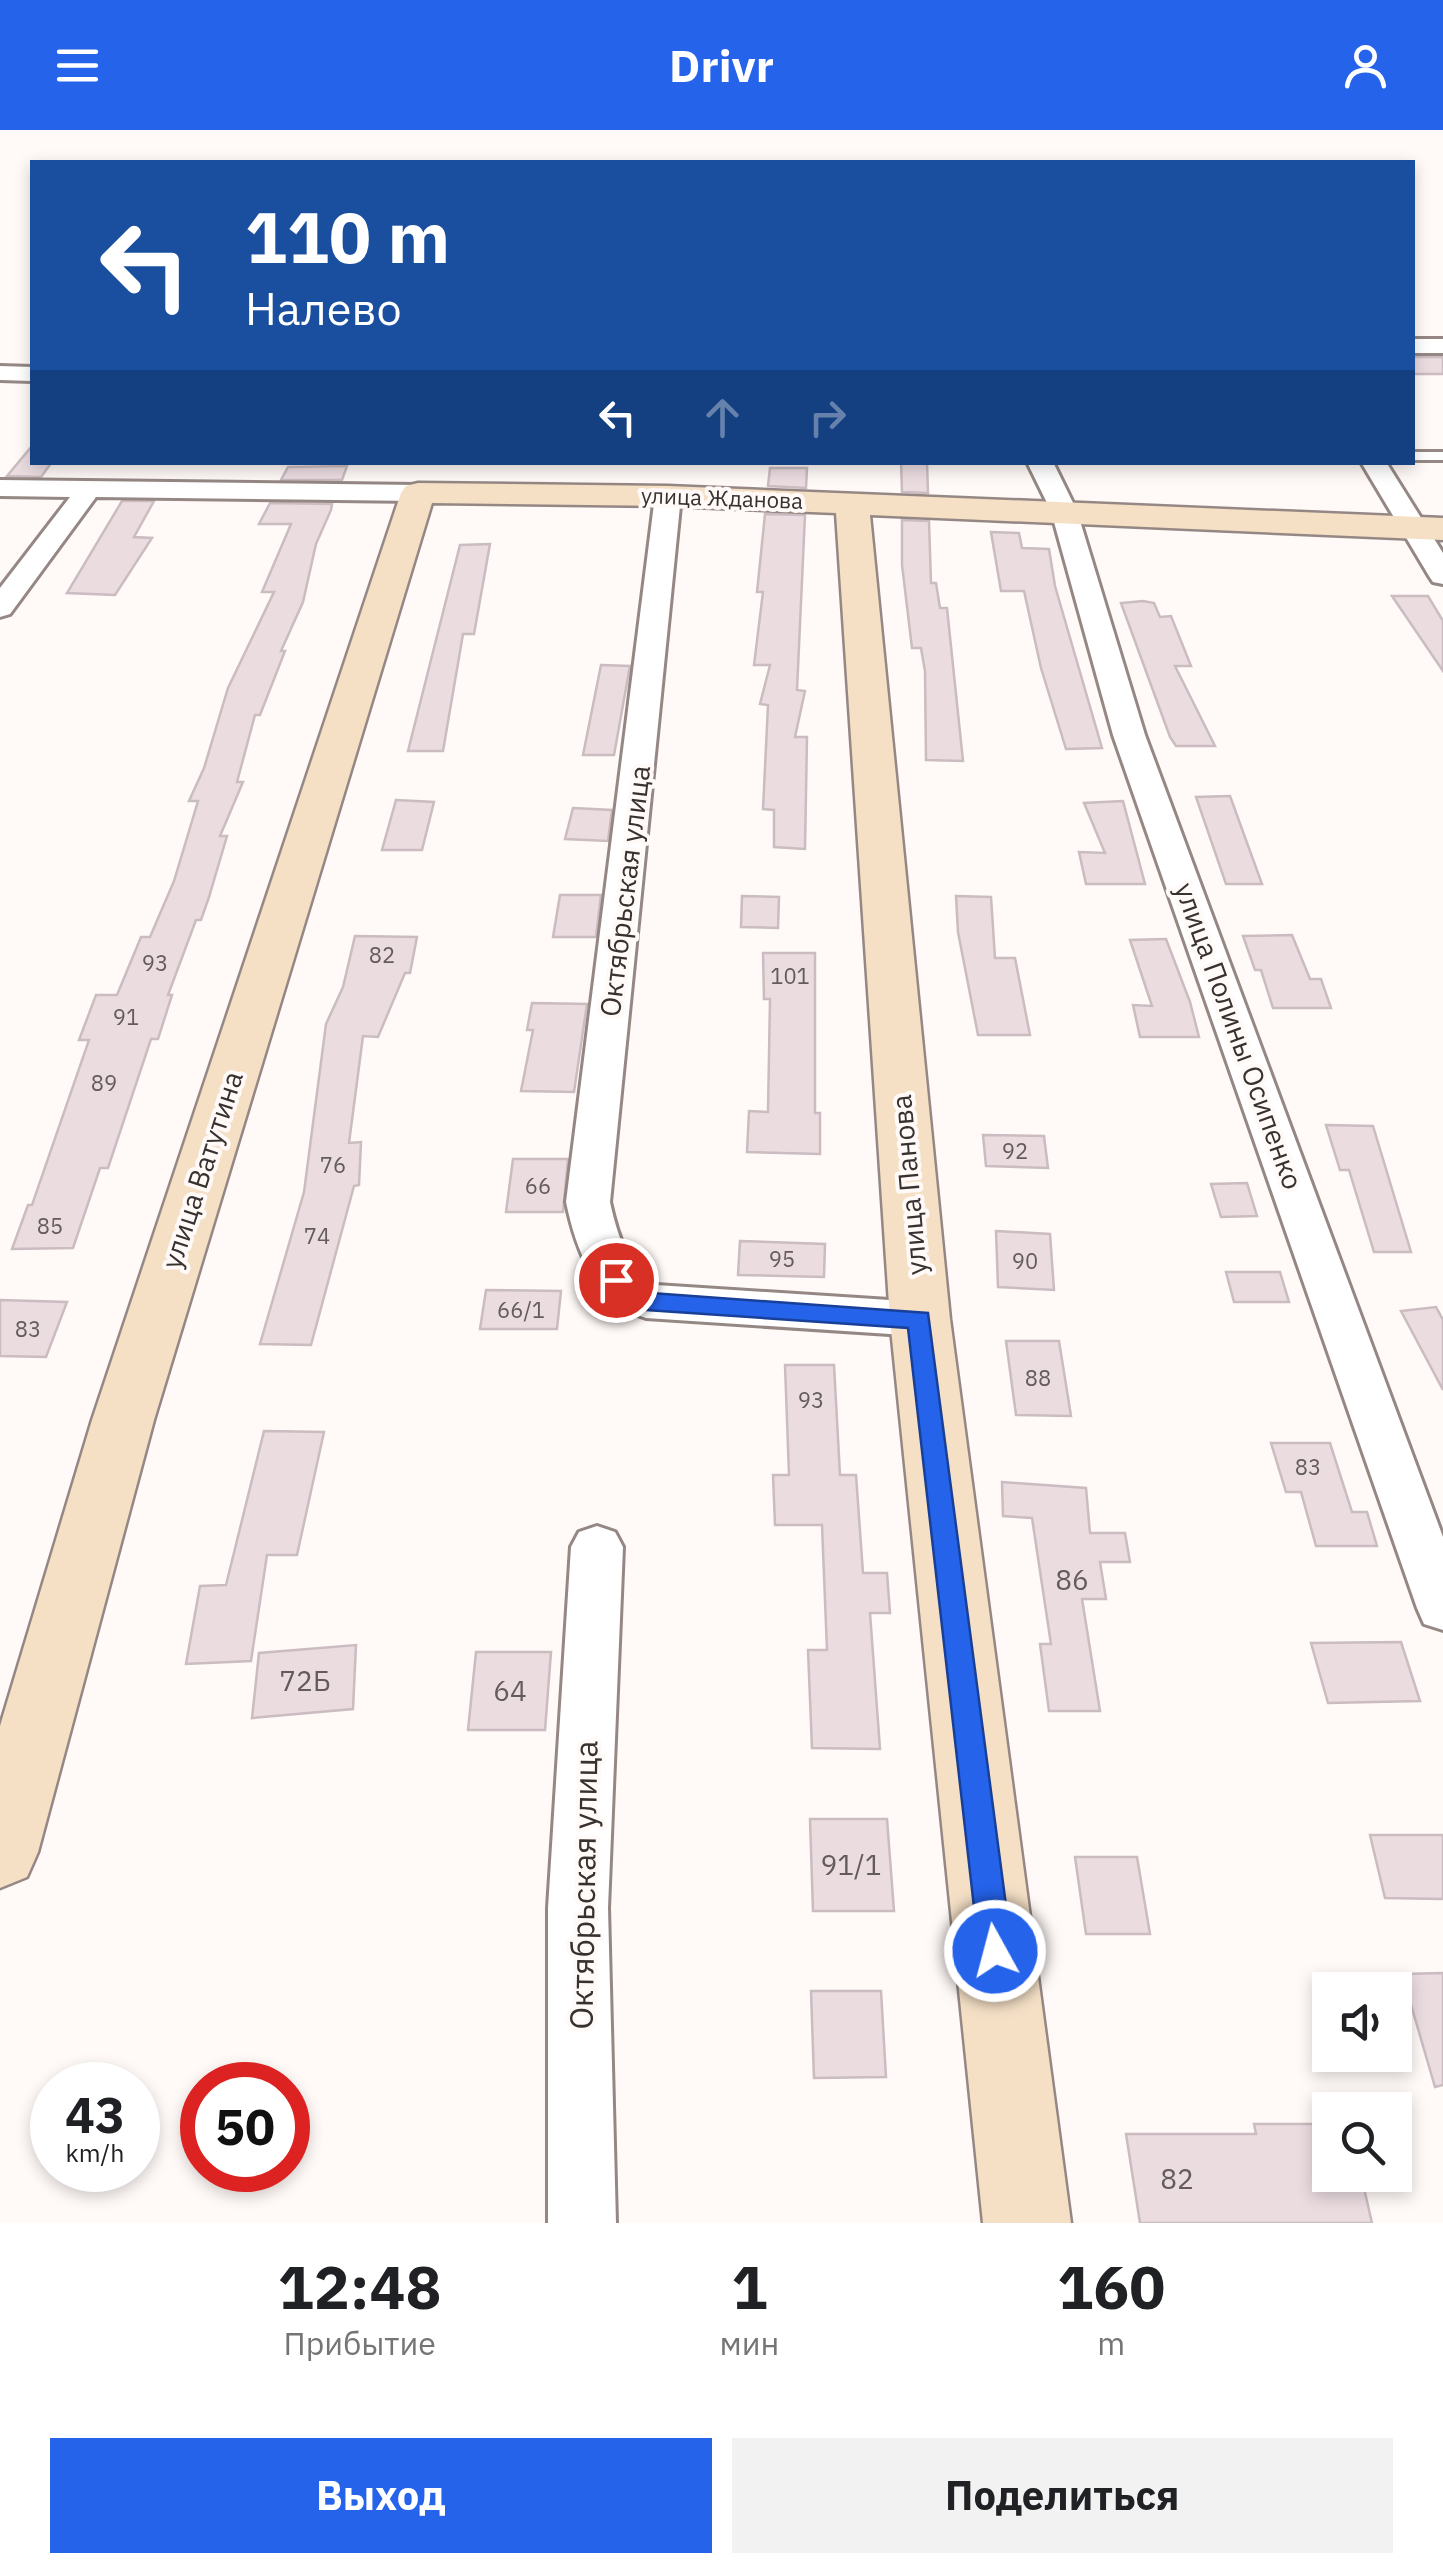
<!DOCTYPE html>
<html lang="ru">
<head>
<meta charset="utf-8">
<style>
	:root { --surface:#fff; --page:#f2f2f2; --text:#202124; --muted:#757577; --accent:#2563eb }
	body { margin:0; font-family:"IBM Plex Sans",sans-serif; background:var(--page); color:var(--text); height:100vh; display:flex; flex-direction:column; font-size:38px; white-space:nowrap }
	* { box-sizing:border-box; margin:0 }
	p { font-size:32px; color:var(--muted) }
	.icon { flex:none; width:55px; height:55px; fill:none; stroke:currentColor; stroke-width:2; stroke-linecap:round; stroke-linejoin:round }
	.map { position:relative; height:2093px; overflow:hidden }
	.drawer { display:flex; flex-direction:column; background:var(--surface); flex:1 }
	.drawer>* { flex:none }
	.banner { position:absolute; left:30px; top:30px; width:1385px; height:305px; border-radius:0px; box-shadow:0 5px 15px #0003; background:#1a4fa0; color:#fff; overflow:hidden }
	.tools { position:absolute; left:1312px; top:1842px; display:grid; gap:20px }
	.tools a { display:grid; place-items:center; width:100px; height:100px; border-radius:0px; background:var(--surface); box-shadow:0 5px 15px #0003; font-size:50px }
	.speed { position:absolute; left:30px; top:1932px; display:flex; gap:20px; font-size:50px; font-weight:700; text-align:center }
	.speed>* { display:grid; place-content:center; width:130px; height:130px; border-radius:50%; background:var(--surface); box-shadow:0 5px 15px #0003; line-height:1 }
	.speed small { font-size:25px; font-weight:400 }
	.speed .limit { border:15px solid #d22; background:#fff; color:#111 }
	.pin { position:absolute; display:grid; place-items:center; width:85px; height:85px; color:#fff; margin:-42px; border:5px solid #fff; border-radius:50%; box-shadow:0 2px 10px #0007 }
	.me { position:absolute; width:110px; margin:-55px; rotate:353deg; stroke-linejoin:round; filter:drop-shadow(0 0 8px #0008) }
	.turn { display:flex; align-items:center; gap:35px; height:210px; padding:0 50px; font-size:45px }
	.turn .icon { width:130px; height:130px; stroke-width:2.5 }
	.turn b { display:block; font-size:70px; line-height:85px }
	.lanes { display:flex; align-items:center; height:95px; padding:0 50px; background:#0003; justify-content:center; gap:50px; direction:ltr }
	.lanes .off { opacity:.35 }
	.eta { display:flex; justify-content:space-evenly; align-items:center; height:170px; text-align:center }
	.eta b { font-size:60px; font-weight:700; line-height:70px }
	.action { display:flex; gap:20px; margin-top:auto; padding:20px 50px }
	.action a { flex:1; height:115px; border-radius:0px; background:var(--accent); color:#fff; font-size:40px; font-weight:700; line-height:115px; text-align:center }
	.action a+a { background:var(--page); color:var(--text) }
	header { display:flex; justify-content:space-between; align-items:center; height:130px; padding:0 50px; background:var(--accent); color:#fff; font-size:45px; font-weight:700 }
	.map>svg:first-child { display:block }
	.building { fill:#ebdce0; stroke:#cabcc0; stroke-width:2.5 }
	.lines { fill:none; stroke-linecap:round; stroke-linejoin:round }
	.lane-casing { stroke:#958884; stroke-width:6 }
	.street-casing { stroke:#958884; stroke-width:6 }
	.secondary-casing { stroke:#958884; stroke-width:5 }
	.lane { fill:#fff; fill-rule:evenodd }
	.street { fill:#fff; fill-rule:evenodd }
	.secondary { fill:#f5e0c6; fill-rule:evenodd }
	.route { fill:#2563eb; stroke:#184099; stroke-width:2.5 }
	.labels { text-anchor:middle; stroke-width:8; stroke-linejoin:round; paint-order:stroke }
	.far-street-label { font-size:22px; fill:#373130; stroke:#fff9f7 }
	.number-label { font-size:22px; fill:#645c5c }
	.street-label { font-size:28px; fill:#373130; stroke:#fff9f7 }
	.near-number-label { font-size:28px; fill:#645c5c }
	.near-street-label { font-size:32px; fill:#373130; stroke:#fff9f7 }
</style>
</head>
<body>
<header><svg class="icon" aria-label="menu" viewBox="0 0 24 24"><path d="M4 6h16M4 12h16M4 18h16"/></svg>Drivr<svg class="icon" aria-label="person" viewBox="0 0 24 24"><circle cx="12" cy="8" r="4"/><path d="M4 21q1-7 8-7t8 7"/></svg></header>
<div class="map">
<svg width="1443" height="2093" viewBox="0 0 1443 2093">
	<rect width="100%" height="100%" fill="#fff9f7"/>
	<!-- building -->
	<path class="building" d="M1412 227H1443V244H1412Z
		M32 316V332H52L41 347 7 346Z
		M901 332H927L928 363 902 362Z
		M347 336 342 350H281L288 337Z
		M770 338H807L806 358 768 356Z
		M122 371H154L134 407 152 408 115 465 67 463Z
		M270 373 332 374 331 380 316 414 303 472 281 521H285L260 585H255L237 652H243L220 706H227L209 767 201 790H196L168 865H172L158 909H151L108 1038H100L73 1118 12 1119 28 1075H32L89 910H79L96 865H117L141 807H150L174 751 198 671H189L204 638 228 558 274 462H262L291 394H259Z
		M765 384 805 385 797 560 805 561 795 607H807L805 719 774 717V680L763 679 768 575 760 574 770 535H754L763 462H757Z
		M902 390 929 391 931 453H936L940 478H947L963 631 926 630 925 541 921 518H912L902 435Z
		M991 402 1019 403 1022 418 1049 419 1055 456 1102 618 1066 619 1041 538 1024 461H1001Z
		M490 414 474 504H463L443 621H408L460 415Z
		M1392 466H1428L1443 491V541Z
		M1143 471 1154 473 1160 487 1171 486 1191 536H1175L1215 616H1176L1170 607 1121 473Z
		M601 535 630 536 614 625H583Z
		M1230 666 1262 754H1226L1196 667Z
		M396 670 434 672 422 720H382Z
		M1123 671 1145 754H1086L1079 722 1105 723 1084 673Z
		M573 678 612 680 608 711 565 709Z
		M560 765H601L596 807H553Z
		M742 766 779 767 778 798 741 797Z
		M956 766 991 767 995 828H1015L1030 905H978L958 802Z
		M1292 805 1310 849H1321L1331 878H1273L1261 840H1255L1243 806Z
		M355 806 417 807 410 843H405L378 907 363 906 349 1013 361 1012 359 1055 354 1056 311 1215 260 1214 304 1062 326 894 343 857Z
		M1166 809 1190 872 1199 907H1140L1133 875 1152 876 1130 810Z
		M763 823H815V983H820V1024L747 1022 749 981 768 982 770 869H764Z
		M532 873 587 874 574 962 521 961 533 900H527Z
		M1326 995 1373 996 1411 1122H1374L1349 1040H1340Z
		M983 1005 1044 1006 1048 1038 986 1036Z
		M513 1029H568L563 1082H506Z
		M1247 1053 1257 1086 1221 1087 1211 1054Z
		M996 1101 1050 1104 1054 1160 998 1157Z
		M740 1111 825 1114 824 1147 738 1145Z
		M1226 1142H1280L1289 1172H1234Z
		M486 1160 561 1161 557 1199H480Z
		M0 1170 67 1172 46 1227 0 1226Z
		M1436 1177 1443 1190V1260L1401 1181Z
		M1006 1211H1059L1071 1286 1016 1285Z
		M785 1235H834L840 1345H856L863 1443H887L890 1483H870L880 1619 812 1618 808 1520H827L822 1395H775L773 1345H789Z
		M264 1301 324 1302 297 1425H267L251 1531 186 1534 200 1456 226 1455Z
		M1271 1313H1330L1352 1382H1367L1377 1416H1316L1301 1362H1286Z
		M1002 1352 1086 1358 1090 1403H1125L1130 1432H1100L1106 1469H1082L1100 1581H1049L1040 1514H1051L1032 1388 1003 1386Z
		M1401 1512 1420 1571 1328 1573 1311 1513Z
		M356 1515 353 1579 252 1588 259 1523Z
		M476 1522H551L545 1600H468Z
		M810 1689H887L894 1781H813Z
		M1370 1705H1443V1769L1385 1768Z
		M1075 1727H1137L1150 1804H1086Z
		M1443 1843V1955L1435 1957 1402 1844Z
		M811 1861H881L886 1947 814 1948Z
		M1254 1994H1330V2045H1361L1372 2093H1140L1126 2004H1256Z"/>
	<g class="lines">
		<defs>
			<path id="lane" d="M1412 322H1443V330H1412Z"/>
			<path id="street" d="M1412 209H1443V223H1412Z
				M0 236 32 237V251L0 250Z
				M1027 332H1053L1077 381 1145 605 1443 1407V1500L1424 1494 1417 1478 1113 605 1051 381Z
				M1361 332H1386L1443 423V454L1433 452 1429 446Z
				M0 350 418 355 431 363 418 371 96 367 10 484 0 487V458L70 367 0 366Z
				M668 358 681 366 610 1072C618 1108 626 1132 656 1155L920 1172 936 1177 943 1189 936 1201 920 1206 646 1188C595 1172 576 1120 566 1072L655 366Z
				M597 1396 615 1402 623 1417 608 1778 616 2093H548V1778L571 1417 579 1402Z"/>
			<path id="secondary" d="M418 353 668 356 1443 388V410L870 385 950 1189 1071 2093H983L890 1189 836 383 668 376 432 373 154 1290 38 1722 27 1747 0 1758V1596L92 1290 401 363 406 356Z"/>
		</defs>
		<!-- lane casing -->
		<use href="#lane" class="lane-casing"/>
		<!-- street casing -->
		<use href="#street" class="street-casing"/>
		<!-- secondary casing -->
		<use href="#secondary" class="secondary-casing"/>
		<!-- lane -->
		<use href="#lane" class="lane"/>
		<!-- street -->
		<use href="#street" class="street"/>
		<!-- secondary -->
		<use href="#secondary" class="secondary"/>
	</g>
	<!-- route -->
	<path class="route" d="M616 1142 651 1163 928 1183 1012 1821 1007 1832 995 1837 984 1832 979 1821 908 1198 646 1180 607 1157 604 1150Z"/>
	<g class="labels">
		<!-- far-street labels -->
		<g class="far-street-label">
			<text transform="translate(722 368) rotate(2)" y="8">улица Жданова</text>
		</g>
		<!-- number labels -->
		<g class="number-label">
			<text x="382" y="833">82</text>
			<text x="155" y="841">93</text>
			<text x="790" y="854">101</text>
			<text x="126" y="895">91</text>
			<text x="104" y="961">89</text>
			<text x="1015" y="1029">92</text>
			<text x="333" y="1043">76</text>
			<text x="538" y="1064">66</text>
			<text x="50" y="1104">85</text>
			<text x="317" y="1114">74</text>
			<text x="782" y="1137">95</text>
			<text x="1025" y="1139">90</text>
			<text x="521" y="1188">66/1</text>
			<text x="28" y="1207">83</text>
			<text x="1038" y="1256">88</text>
			<text x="811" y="1278">93</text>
			<text x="1308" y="1345">83</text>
		</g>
		<!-- street labels -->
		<g class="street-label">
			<text transform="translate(625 761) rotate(-83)" y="10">Октябрьская улица</text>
			<text transform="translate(1239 906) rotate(70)" y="10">улица Полины Осипенко</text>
			<text transform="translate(202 1040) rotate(-72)" y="10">улица Ватутина</text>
			<text transform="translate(909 1055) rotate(-95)" y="10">улица Панова</text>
		</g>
		<!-- near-number labels -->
		<g class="near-number-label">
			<text x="1072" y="1460">86</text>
			<text x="305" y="1561">72Б</text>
			<text x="510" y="1571">64</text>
			<text x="851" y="1745">91/1</text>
			<text x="1177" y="2059">82</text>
		</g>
		<!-- near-street labels -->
		<g class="near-street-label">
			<text transform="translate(584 1755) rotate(-89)" y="11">Октябрьская улица</text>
		</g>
	</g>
</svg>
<div class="tools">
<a><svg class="icon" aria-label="sound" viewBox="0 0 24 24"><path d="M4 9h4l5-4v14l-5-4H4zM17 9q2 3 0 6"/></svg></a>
<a><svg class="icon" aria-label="search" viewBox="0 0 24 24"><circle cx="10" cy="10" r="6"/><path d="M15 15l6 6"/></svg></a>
</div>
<div class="speed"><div>43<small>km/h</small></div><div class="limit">50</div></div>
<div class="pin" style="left:616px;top:1150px;background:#d93025"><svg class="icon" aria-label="arrive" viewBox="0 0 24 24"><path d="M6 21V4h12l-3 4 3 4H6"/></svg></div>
<svg class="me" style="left:995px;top:1821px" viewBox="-20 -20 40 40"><circle r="17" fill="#2563eb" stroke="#fff" stroke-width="3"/><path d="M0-11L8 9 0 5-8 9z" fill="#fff"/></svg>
<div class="banner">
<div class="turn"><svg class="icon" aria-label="left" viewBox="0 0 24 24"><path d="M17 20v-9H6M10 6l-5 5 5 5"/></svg><div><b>110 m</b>Налево</div></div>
<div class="lanes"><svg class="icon" aria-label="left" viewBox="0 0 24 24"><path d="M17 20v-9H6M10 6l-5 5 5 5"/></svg><svg class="icon off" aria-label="ahead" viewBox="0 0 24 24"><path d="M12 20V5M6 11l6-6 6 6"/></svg><svg class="icon off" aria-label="right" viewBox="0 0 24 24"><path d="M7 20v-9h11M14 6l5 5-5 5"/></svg></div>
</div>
</div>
<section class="drawer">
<div class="eta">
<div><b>12:48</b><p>Прибытие</p></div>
<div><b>1</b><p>мин</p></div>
<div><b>160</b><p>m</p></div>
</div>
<div class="action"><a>Выход</a><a>Поделиться</a></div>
</section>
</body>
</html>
